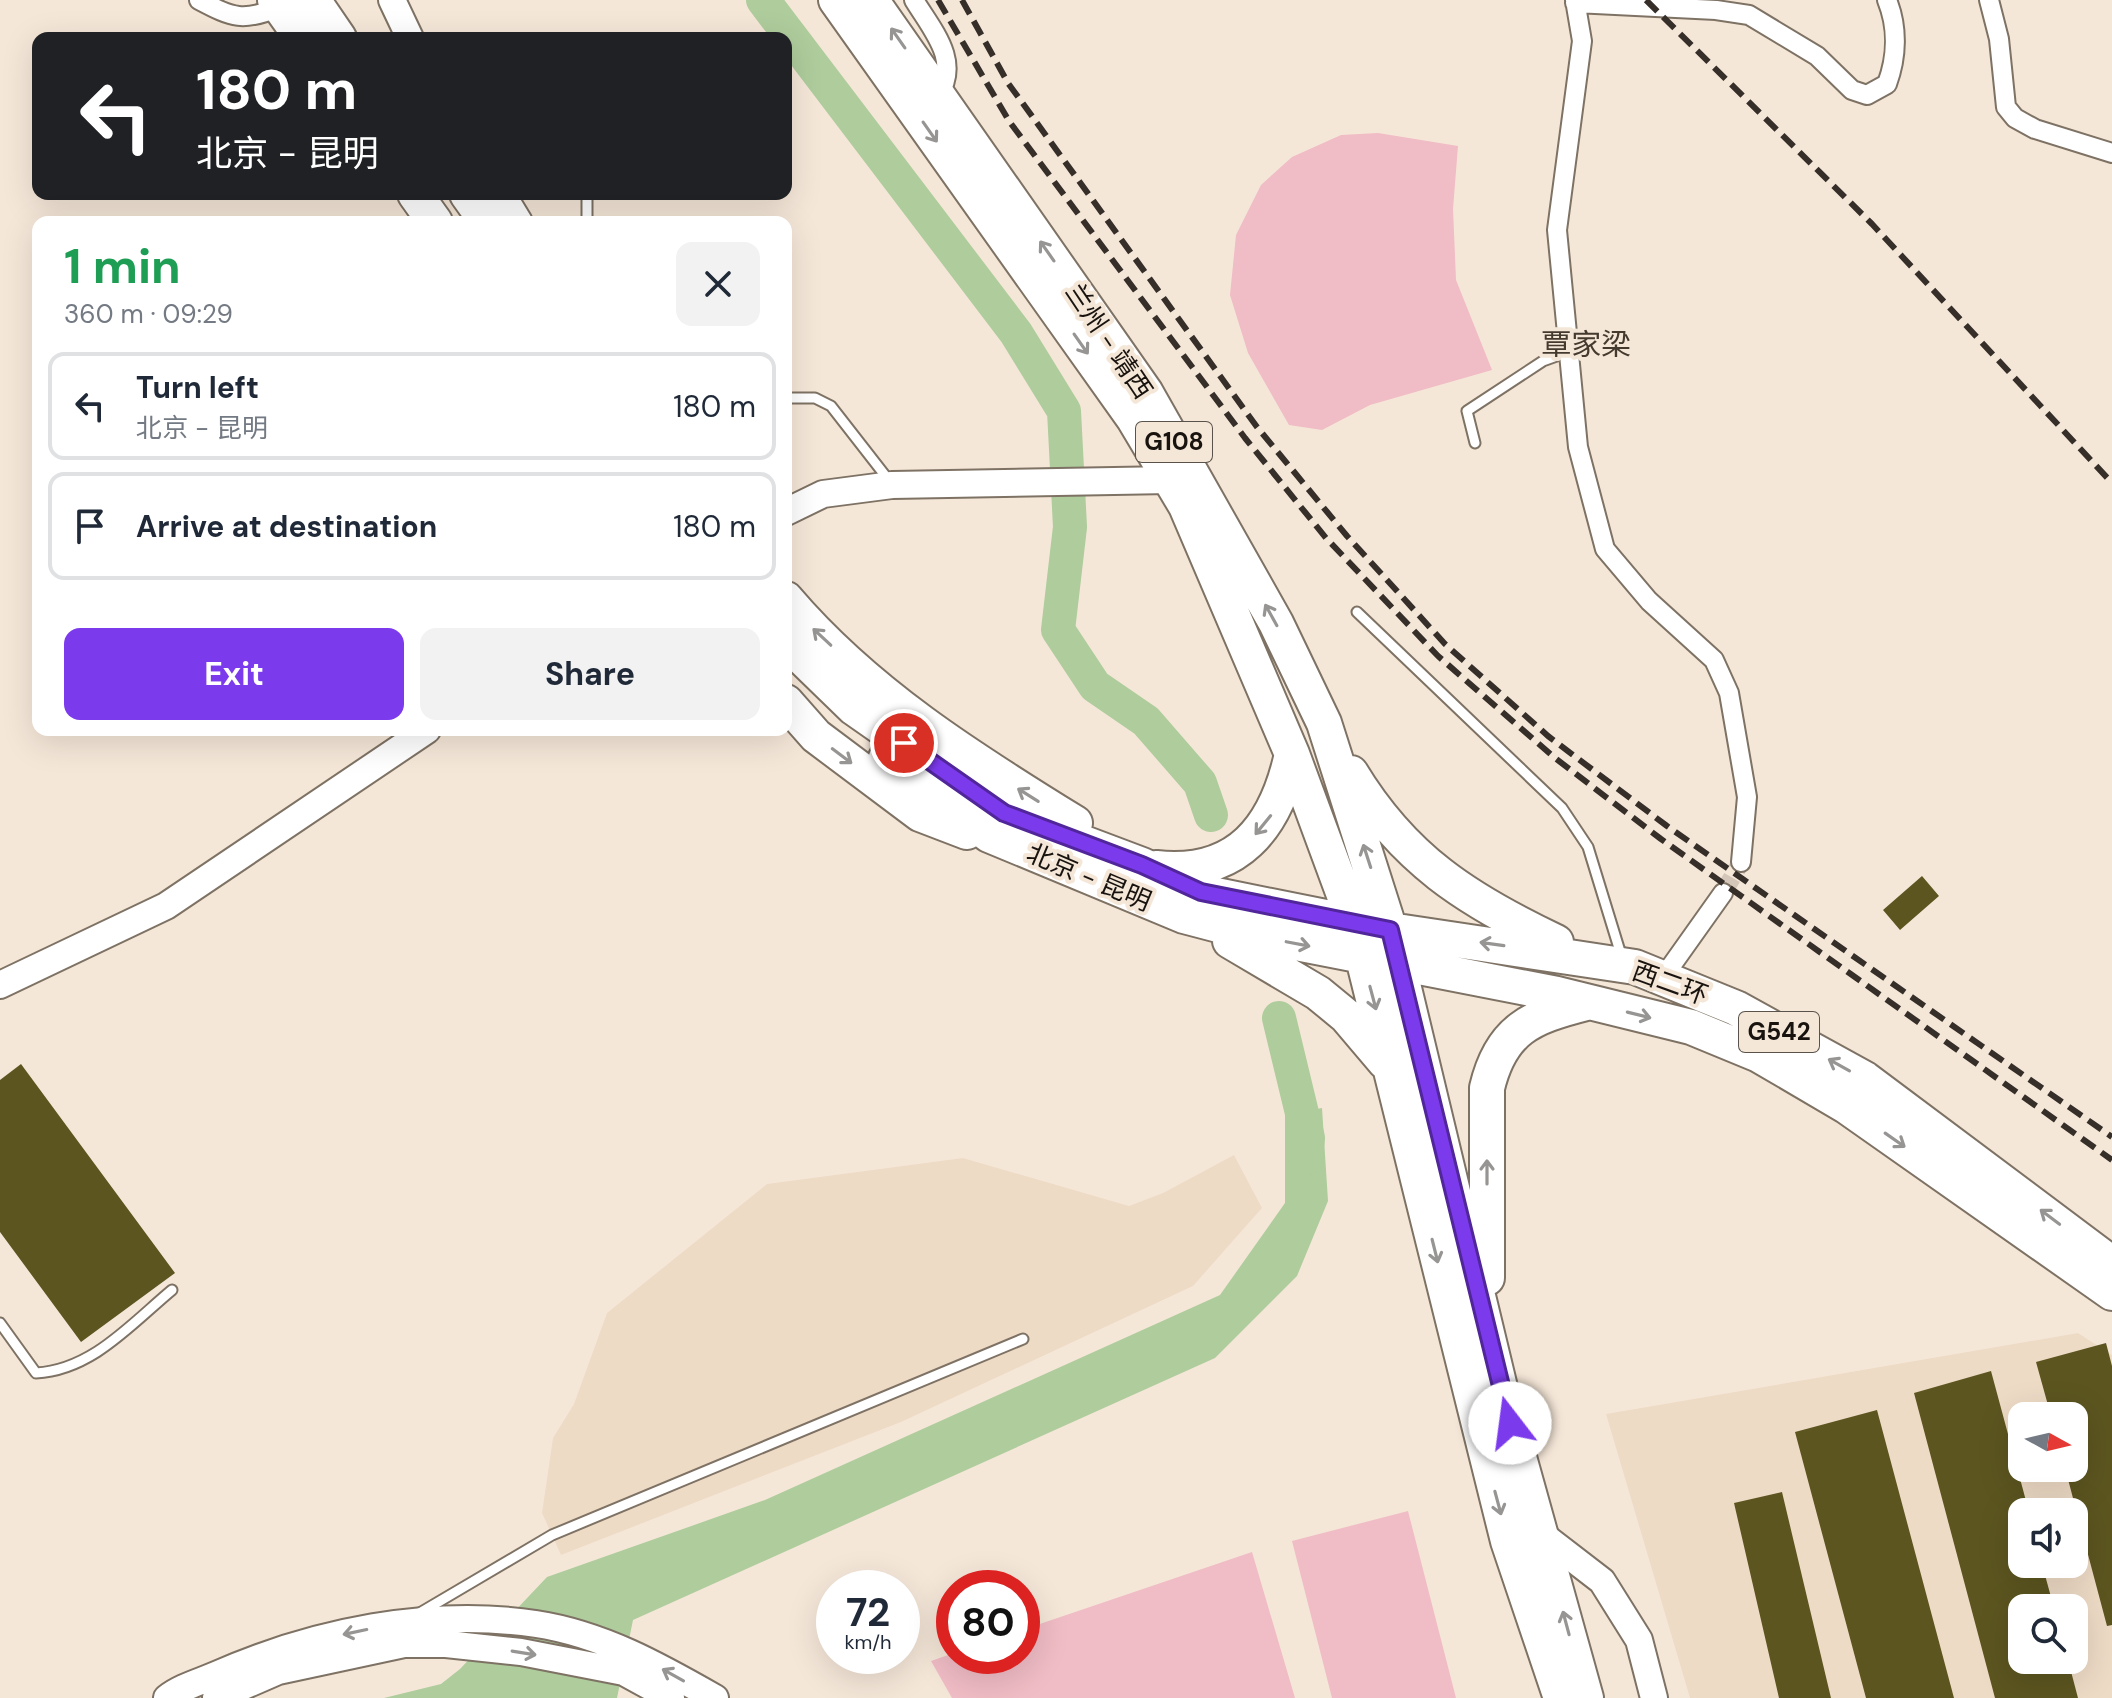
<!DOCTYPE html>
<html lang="en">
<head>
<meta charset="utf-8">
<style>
	:root { --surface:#fff; --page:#f2f2f3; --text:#1f2937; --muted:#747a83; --line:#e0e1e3; --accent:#7c3aed }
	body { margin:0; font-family:"DM Sans","Noto Sans SC",sans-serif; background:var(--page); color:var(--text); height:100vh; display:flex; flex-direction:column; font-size:30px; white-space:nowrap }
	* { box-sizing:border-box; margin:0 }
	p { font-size:26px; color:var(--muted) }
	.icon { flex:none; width:44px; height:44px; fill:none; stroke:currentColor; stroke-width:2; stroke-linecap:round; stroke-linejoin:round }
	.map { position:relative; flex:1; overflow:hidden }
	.side { position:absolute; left:32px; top:216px; width:760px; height:520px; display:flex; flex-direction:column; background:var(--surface); border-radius:16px; box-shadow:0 8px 32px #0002 }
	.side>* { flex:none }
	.guide { position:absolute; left:32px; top:32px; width:760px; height:168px; border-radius:16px; box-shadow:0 8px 32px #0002; background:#202124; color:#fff; overflow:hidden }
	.needle { width:52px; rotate:98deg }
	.buttons { position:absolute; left:2008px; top:1402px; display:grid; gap:16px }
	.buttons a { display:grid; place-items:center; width:80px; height:80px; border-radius:16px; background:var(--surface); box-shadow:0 8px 32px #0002; font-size:40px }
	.speed { position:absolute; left:816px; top:1570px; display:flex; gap:16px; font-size:40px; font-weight:700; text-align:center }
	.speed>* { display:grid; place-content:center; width:104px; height:104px; border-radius:50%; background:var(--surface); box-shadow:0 8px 32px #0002; line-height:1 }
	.speed small { font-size:20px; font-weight:400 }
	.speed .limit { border:12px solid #d22; background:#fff; color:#111 }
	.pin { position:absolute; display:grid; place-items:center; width:68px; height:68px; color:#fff; margin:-34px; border:4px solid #fff; border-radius:50%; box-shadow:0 2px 8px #0007 }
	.me { position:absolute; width:88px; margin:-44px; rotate:345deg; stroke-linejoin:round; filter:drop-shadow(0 0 6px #0008) }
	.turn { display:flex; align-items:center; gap:28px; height:168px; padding:0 32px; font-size:36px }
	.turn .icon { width:104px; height:104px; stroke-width:2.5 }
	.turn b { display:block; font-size:56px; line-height:68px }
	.round { display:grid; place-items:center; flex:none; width:84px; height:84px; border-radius:16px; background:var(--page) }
	.overview { display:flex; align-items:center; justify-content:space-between; height:136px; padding:0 32px }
	h1 { font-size:48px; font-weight:700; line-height:60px; color:#1e9e55 }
	.button { display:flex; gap:16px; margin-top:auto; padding:16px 32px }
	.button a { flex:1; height:92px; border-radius:16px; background:var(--accent); color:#fff; font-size:32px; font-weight:700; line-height:92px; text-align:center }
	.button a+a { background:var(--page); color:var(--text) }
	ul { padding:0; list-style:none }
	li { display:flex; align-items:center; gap:24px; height:108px; margin:0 16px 12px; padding:0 16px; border:4px solid var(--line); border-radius:16px }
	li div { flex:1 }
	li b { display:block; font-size:30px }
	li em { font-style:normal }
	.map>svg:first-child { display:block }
	.built { fill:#eedbc6; fill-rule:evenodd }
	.green { fill:#f0bcc5 }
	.water { fill:#aecc9c }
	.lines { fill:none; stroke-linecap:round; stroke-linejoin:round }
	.river { stroke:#aecc9c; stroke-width:34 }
	.building { fill:#5c5520 }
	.street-tunnel { stroke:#d4c7ba; stroke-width:18; stroke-dasharray:18 9; stroke-linecap:butt }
	.lane-casing { stroke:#7e7264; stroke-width:13 }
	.street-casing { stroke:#7e7264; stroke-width:22 }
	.secondary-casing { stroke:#7e7264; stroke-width:30 }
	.highway-casing { stroke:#7e7264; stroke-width:38 }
	.lane { stroke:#fff; stroke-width:9 }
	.street { stroke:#fff; stroke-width:18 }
	.secondary { stroke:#fff; stroke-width:26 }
	.highway { stroke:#fff; stroke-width:34 }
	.rail { stroke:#362f29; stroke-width:6; stroke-dasharray:16 8; stroke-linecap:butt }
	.oneway { stroke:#979593 }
	.route-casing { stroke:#51269a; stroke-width:20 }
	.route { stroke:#7c3aed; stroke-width:14 }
	.labels { text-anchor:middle; stroke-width:8; stroke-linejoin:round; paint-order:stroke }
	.shield { fill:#f5e7d8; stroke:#5a534b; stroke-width:2 }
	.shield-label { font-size:24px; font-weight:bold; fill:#18130e }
	.street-label { font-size:26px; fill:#18130e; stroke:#f5e7d8 }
	.quarter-label { font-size:30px; fill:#443a2e; stroke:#f5e7d8 }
</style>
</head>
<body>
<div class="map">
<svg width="2112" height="1698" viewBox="0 0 2112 1698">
	<rect width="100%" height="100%" fill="#f5e7d8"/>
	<!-- built -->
	<path class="built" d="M1234 1155 1262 1208 1193 1286 901 1422 561 1555 542 1513 553 1438 574 1404 607 1313 767 1184 963 1158 1129 1206 1163 1193Z
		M2078 1333 2112 1355V1698H1690L1606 1414ZM2022 1416H2074V1468H2022ZM2022 1512H2074V1564H2022ZM2022 1608H2074V1660H2022Z"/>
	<!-- green -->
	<path class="green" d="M1378 133 1458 146 1453 209 1456 280 1492 370 1370 405 1322 430 1289 425 1248 353 1230 295 1236 235 1261 185 1292 157 1341 135Z
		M1408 1511 1456 1698H1332L1292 1541Z
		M1252 1552 1295 1698H952L931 1661 954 1653V1656H1022V1630Z"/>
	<!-- water -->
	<path class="water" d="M1322 1108 1328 1201 1297 1276 1215 1358 633 1620 617 1698H384L441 1684 460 1669 547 1577 765 1500 1220 1295 1285 1203V1115Z"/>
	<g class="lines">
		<!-- river -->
		<path class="river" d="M763 0 1016 333 1064 411 1070 527 1058 630 1095 686 1146 721 1200 783 1211 815
			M1279 1018 1308 1138 1306 1158"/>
	</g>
	<!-- building -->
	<path class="building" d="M1922 876 1939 896 1900 930 1883 910Z
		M21 1064 175 1273 81 1342 0 1232V1080Z
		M2106 1343 2112 1366V1625L2107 1626 2065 1468H2074V1416H2051L2036 1362Z
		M1991 1371 2029 1512H2022V1564H2042L2054 1608H2022V1660H2068L2078 1698H1995L1914 1393Z
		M1877 1410 1954 1698H1866L1811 1492 1795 1432Z
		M1782 1492 1831 1698H1779L1734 1503Z"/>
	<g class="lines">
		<!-- street-tunnel -->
		<path class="street-tunnel" d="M1723 893 1741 862"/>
		<defs>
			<path id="lane" d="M587 194V222
				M786 398H815L831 406 891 483
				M1475 443 1467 411 1543 361 1568 352
				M1357 612 1562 808 1588 847 1622 958
				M0 1323 36 1373C92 1370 131 1324 172 1290
				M418 1614 552 1535 1023 1339"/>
			<path id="street" d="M199 0C233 18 243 22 280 7
				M914 0C933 31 961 61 938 96
				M1575 0 1582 41 1557 230 1578 447 1605 549 1649 601 1714 660 1729 693 1747 797 1741 862
				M1989 0 1999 39 2006 107 2015 118 2035 129 2112 153
				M1575 3 1716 10 1749 15 1817 56 1852 90 1867 95 1887 84C1897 57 1898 27 1887 0
				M1664 976 1723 893"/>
			<path id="secondary" d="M392 0 410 38
				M502 194 519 222
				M786 512 823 494 892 485 1170 480
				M0 985 166 906 427 730
				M1541 1534 1602 1581 1639 1640 1654 1698
				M167 1698C181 1687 200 1682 216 1675 313 1632 430 1608 536 1624 602 1634 659 1666 715 1698
				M216 1698 278 1671 404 1644H446L521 1652 624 1672 671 1698"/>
			<path id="highway" d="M275 0 302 38
				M313 0 339 38
				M836 0 1134 419 1186 506 1292 754 1354 922 1508 1541 1561 1698
				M871 0 1146 393 1276 623 1324 723 1390 930 1502 1396 1586 1698
				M415 194 435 222
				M467 194 487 222
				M786 599C866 693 971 759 1075 823
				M786 642 854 708 1004 813 1142 865 1201 892 1390 930 1635 967 1736 1008 1865 1079 2112 1264
				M786 702 816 736 920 814 967 832
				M886 758 989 835 1184 916 1260 936 1557 994 1691 1027 1759 1055 1846 1106 2112 1293
				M1351 773C1403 859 1467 900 1556 942
				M1156 868C1238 877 1276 827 1292 754
				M1230 941 1318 993 1346 1016 1385 1062
				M1487 1278V1088C1501 1029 1531 1017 1586 1003"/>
		</defs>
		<!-- lane casing -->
		<use href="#lane" class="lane-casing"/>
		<!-- street casing -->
		<use href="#street" class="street-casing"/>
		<!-- secondary casing -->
		<use href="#secondary" class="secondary-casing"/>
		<!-- highway casing -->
		<use href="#highway" class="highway-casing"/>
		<!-- lane -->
		<use href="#lane" class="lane"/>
		<!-- street -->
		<use href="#street" class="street"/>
		<!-- secondary -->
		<use href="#secondary" class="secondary"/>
		<!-- highway -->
		<use href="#highway" class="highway"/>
		<!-- rail -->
		<path class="rail" d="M938 0 1009 121 1245 438 1326 538 1438 656 1555 758 1661 839 2112 1160
			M962 0 1008 83 1257 427 1347 536 1445 644 1548 736 1667 826 2112 1137
			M1646 0 1872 224 2112 483"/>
	</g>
	<!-- one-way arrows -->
	<defs><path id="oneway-shaft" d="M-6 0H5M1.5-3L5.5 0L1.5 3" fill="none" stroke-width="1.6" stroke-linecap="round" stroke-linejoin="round" transform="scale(2)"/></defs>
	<g class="oneway">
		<use href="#oneway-shaft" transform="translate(898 38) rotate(-125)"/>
		<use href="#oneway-shaft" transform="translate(930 132) rotate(55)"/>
		<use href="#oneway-shaft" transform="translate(1047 251) rotate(-125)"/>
		<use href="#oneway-shaft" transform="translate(1081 344) rotate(55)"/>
		<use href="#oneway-shaft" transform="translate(1271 615) rotate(-119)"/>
		<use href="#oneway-shaft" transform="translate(822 637) rotate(-137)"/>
		<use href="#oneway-shaft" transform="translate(842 756) rotate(37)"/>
		<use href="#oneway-shaft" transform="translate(1028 795) rotate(-148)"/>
		<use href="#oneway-shaft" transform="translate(1263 825) rotate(129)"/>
		<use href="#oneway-shaft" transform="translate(1367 856) rotate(-108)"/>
		<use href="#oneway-shaft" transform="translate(1298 944) rotate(11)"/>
		<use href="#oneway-shaft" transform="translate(1492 944) rotate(-172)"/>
		<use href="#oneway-shaft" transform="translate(1373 998) rotate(75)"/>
		<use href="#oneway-shaft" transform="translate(1639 1015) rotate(14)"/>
		<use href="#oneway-shaft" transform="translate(1839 1065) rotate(-151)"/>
		<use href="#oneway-shaft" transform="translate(1895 1140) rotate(35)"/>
		<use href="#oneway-shaft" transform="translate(1487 1172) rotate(-90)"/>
		<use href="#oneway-shaft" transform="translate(2050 1217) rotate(-143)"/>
		<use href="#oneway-shaft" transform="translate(1435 1251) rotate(76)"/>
		<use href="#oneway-shaft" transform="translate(1498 1503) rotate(75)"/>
		<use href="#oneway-shaft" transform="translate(1566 1623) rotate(-105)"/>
		<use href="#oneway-shaft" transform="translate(355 1632) rotate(168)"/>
		<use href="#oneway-shaft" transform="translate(524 1653) rotate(9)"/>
		<use href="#oneway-shaft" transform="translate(673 1675) rotate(-151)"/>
	</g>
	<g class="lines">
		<defs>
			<path id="route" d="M904 743 1004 813 1142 865 1201 892 1390 930 1510 1423"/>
		</defs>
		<!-- route casing -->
		<use href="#route" class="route-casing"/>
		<!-- route -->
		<use href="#route" class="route"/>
	</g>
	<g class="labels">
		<!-- shield labels -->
		<g class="shield">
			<rect x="1136" y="422" width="76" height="40" rx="6"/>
			<rect x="1739" y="1012" width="80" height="40" rx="6"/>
		</g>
		<g class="shield-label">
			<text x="1174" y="450">G108</text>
			<text x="1779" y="1040">G542</text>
		</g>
		<!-- street labels -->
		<g class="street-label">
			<text transform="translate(1109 341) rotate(56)" y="9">兰州 - 靖西</text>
			<text transform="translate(1089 877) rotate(23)" y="9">北京 - 昆明</text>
			<text transform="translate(1670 983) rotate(20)" y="9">西二环</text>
		</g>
		<!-- quarter labels -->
		<g class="quarter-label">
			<text x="1586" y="355">覃家梁</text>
		</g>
	</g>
</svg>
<div class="buttons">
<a><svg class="needle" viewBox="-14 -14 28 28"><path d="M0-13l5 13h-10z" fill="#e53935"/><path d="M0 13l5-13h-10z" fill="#747a83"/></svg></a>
<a><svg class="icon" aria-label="sound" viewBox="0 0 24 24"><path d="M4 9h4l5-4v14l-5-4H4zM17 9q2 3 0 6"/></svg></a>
<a><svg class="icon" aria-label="search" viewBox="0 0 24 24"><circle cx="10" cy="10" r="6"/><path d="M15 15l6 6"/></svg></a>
</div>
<div class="speed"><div>72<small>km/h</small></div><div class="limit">80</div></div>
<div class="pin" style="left:904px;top:743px;background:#d93025"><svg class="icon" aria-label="arrive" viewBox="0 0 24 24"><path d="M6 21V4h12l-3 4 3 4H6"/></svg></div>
<svg class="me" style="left:1510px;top:1423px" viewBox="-20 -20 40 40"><circle r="19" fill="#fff"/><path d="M0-13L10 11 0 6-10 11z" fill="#7c3aed"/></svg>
<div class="guide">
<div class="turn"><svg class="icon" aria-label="left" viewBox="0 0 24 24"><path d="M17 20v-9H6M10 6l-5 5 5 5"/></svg><div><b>180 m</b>北京 - 昆明</div></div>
</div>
<section class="side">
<div class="overview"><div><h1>1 min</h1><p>360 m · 09:29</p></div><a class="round"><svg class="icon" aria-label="close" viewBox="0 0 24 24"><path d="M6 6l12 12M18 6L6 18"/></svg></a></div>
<ul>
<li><svg class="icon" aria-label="left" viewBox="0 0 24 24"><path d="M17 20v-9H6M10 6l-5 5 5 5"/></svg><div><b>Turn left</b><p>北京 - 昆明</p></div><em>180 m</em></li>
<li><svg class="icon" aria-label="arrive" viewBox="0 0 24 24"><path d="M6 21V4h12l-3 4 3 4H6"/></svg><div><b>Arrive at destination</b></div><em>180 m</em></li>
</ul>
<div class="button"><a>Exit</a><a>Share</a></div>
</section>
</div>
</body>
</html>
